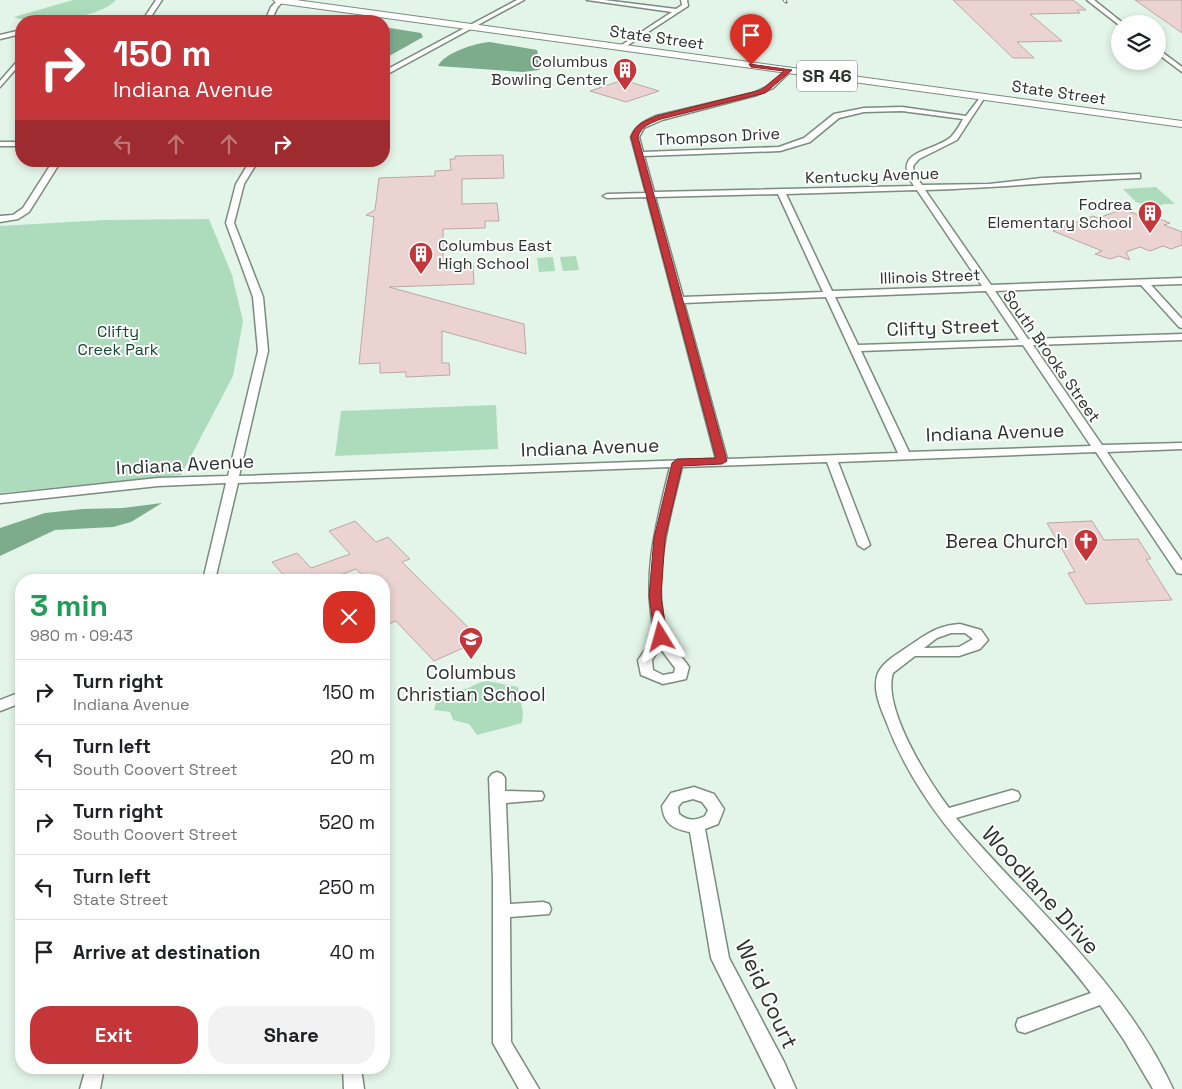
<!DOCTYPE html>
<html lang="en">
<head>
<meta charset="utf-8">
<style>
	:root { --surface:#fff; --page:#f2f2f2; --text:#202124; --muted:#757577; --line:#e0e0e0; --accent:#c5363b }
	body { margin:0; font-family:"Space Grotesk",sans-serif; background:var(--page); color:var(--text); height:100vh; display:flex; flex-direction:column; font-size:19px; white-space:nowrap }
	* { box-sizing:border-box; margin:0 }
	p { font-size:16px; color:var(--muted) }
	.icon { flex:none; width:28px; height:28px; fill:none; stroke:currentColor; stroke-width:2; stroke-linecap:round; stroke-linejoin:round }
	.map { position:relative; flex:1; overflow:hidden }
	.panel { position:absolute; left:15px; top:574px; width:375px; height:500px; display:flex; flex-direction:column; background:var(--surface); border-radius:20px; box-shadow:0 2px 8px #0003 }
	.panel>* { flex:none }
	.hud { position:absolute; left:15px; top:15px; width:375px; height:152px; border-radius:20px; box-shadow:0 2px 8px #0003; background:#c5363b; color:#fff; overflow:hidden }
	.controls { position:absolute; left:1111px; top:15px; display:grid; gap:10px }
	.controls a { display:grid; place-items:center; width:55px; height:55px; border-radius:50%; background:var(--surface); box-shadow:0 2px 8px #0003; font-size:25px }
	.pin { position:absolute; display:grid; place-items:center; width:42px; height:42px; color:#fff; margin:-51px -21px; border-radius:50% 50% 50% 0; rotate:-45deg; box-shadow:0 0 5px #0007 }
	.pin .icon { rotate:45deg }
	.me { position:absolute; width:55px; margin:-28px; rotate:352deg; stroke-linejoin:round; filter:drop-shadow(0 0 4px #0008) }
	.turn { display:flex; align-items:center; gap:18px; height:105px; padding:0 15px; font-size:22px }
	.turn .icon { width:65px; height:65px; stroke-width:2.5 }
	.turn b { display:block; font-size:35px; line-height:42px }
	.lanes { display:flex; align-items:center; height:48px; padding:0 15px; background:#0003; justify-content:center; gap:25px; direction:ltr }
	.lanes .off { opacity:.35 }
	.round { display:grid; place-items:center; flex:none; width:52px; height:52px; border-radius:20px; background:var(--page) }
	.headline { display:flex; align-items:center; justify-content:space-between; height:85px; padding:0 15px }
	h1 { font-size:30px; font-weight:700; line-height:38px; color:#1e9e55 }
	.button { display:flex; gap:10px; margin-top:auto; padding:10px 15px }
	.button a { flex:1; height:58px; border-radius:20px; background:var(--accent); color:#fff; font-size:20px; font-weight:700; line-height:58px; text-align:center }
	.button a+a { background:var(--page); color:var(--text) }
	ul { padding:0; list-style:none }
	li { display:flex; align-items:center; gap:15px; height:65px; padding:0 15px; border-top:1px solid var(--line) }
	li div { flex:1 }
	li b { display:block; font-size:19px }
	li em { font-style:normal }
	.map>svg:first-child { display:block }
	.green { fill:#acdcbc }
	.water { fill:#7dac8d }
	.building { fill:#ead3d1; stroke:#bda7a5 }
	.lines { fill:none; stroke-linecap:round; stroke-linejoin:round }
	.minor-casing { stroke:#7a8b7f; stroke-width:3 }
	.highway-casing { stroke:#7a8b7f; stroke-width:2 }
	.minor { fill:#fff; fill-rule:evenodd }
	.highway { fill:#fff; fill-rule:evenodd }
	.rail-casing { stroke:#49534d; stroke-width:3 }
	.rail { stroke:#fff; stroke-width:2; stroke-dasharray:5.5; stroke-linecap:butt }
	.route { fill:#c5363b; stroke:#802326 }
	.labels { text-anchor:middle; stroke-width:4; stroke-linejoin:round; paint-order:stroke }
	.far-street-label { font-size:16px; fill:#29312c; stroke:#fff }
	.far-poi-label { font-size:16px; fill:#29312c; stroke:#fff; text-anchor:end }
	.far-park-label { font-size:16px; fill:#10492b; stroke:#fff }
	.shield { fill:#fff; stroke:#696f6b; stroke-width:1 }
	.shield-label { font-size:18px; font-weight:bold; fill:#29312c }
	.street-label { font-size:19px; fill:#29312c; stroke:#fff }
	.poi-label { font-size:19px; fill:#29312c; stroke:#fff; text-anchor:end }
	.near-street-label { font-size:22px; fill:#29312c; stroke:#fff }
</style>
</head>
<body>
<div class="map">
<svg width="1182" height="1089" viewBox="0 0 1182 1089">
	<rect width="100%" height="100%" fill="#e3f5e8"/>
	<!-- green -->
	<path class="green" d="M73 0H116C101 18 35 26 14 17Z
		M1156 187 1175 204H1164L1154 208 1136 202 1123 189Z
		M209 219 232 275 243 321 233 376 181 475 0 493V226L105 220Z
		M576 256 579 270 563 271 560 257Z
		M553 257 555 271 539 272 537 258Z
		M496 405 498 449 335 456 341 411Z
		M487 681 518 687 523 712 522 723 477 735 469 724 453 720 450 712 434 710 438 696C454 686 455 692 468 688 475 685 479 682 487 681Z"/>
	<!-- water -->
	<path class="water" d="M384 27 421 33 423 37 384 59Z
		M490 42 537 50 541 68 539 70 523 72 438 66C444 53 475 43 490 42Z
		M162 503 131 522 113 527 55 530 0 556V528L45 513 83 509 123 508Z"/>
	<!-- building -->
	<path class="building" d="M953 0H1073L1086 10H1077L1080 13 1030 14 1062 41 1017 42 1034 58H1013Z
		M1135 0H1182V33Z
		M623 80 659 91 626 102 590 91Z
		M503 155 504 178 462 179V204L497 203 499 221H485V228L443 229V266L473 264 474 284 389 287 524 324 526 354 442 331V363H449L450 375 406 377V372L380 373V363L359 364 374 217 366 215 375 210 379 178 435 176V171L451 170 450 159H455V156Z
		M1123 209 1149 219 1155 217 1170 223 1164 225 1182 232V245L1171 249 1163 246 1150 251 1140 247 1126 252 1130 260 1119 256 1110 259 1095 254 1102 251 1053 231 1093 216 1098 218Z
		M355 521 376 542 388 537 410 559 402 562 481 640 434 661 396 621 384 626V580H367L356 569 327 580H288L272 562 297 553 311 568 350 554 329 531Z
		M1092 521 1104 540 1138 539 1151 559H1146L1172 600 1086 604 1068 573 1075 572 1047 523Z"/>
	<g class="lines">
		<defs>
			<path id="minor" d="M156 0H162L148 21H142Z
				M278 0H284L277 8 271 21H265L271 7Z
				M517 0H524L384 76V71Z
				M587 0H604L676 9 682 5 681 0H687L688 6 622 49 620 46 672 12Z
				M1087 0H1094L1124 24 1119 25Z
				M21 30V34L0 39V35Z
				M1158 49 1182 67V72L1158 54Z
				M21 57V63L0 87V81Z
				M789 68 792 70 791 71 773 88 757 95 662 120 644 128 639 137 643 152 779 147 804 138 834 114 864 108 902 107 966 116 982 95 985 97 957 140 919 159 913 166 914 174 922 185 989 184 1042 178 1140 174V178H1137C1066 181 996 188 925 190L991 285 1182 278V284L1151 285 1182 319V328L1179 327 1141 285 995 291 1028 339 1182 334V340L1033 345 1102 445 1182 443V449L1107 452 1182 561V574L1177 573 1096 452 838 462 870 545 864 549 858 545 827 462 682 467C669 520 649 584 669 639 673 650 683 657 689 667L686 679 663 684 641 675 638 660 655 636C641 578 656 524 670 467L238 483 215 580H203L226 483 158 486 0 503V495L158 478 228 476 258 351 253 297 226 223 236 184 250 161H258L244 184 234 223 263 297 268 351 239 476 716 459 647 197 607 198 603 196 607 194 646 193 631 137C636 125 645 121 656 116L753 93 769 86ZM902 111 963 119C960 125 956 131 952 136 934 153 889 149 914 186L654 192 644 156 780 151 810 142 839 118 864 112ZM917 190 982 286 832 291 786 194ZM778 194 823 292 683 297 655 197ZM986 291 1019 340 858 345 835 297ZM826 297 898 453 727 459 684 303ZM1023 345 1091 446 909 452 861 351ZM660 648 675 668 674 673 663 675 653 670 652 660Z
				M0 142H21V146H0Z
				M53 161H61L29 212 18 219 0 222V216L13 215 23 208Z
				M960 624 981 630 988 640 980 649 959 656H915L893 673C882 708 928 780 949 808L1012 790 1018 792 1020 796 1018 800 956 818C1030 905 1124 982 1173 1089H1153L1124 1040 1100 1005 1025 1033 1018 1031 1016 1025 1018 1019 1091 993C1021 900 927 832 886 721 880 707 872 688 878 673 884 661 896 655 906 648 926 635 935 626 960 624ZM951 633H965L973 639 959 647 924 648 937 638Z
				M21 692V703L0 711V700Z
				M497 772 502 774 505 778V791L542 792 544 796 542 800 506 803 510 904 543 902 549 904 551 909 549 914 510 917 511 1042 539 1089H519L493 1043V879L489 778 492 774Z
				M694 787 714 794 724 809 718 824 705 829 729 958 784 1062 796 1089H776L711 958 690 832C673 829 664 824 662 806L671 793ZM693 799 702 802 708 810 705 816C695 821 688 821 679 814L678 807 682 802Z
				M86 1068H104L100 1089H80Z
				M343 1068H361L364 1089H344Z"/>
			<path id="highway" d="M273 0H296L1182 121V127L277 3Z"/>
		</defs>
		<!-- minor casing -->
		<use href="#minor" class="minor-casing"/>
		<!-- highway casing -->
		<use href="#highway" class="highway-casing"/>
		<!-- minor -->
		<use href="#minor" class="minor"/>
		<!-- highway -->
		<use href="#highway" class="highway"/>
		<defs>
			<path id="rail" d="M784 0 786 2"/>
		</defs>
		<!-- rail casing -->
		<use href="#rail" class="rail-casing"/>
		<!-- rail -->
		<use href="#rail" class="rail"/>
	</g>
	<!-- route -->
	<path class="route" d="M749 64 792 70 765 93 661 119C651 123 641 126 638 137L727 461 722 464 682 466 665 538 661 596 667 637 661 641 655 637 649 596 654 538 672 463 677 459 716 458 631 137C635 124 645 121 657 116L761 90 784 71 751 67Z"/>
	<!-- icons -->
	<defs>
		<symbol id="building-pin" viewBox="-11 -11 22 30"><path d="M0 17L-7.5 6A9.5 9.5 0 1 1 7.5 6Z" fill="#c5363b" stroke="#fff"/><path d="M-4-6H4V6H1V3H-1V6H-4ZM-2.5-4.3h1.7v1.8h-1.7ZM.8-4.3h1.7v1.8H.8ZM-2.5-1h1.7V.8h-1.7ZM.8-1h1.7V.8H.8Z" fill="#fff"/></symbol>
		<symbol id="church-pin" viewBox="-11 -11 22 30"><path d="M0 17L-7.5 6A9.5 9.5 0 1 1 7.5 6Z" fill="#c5363b" stroke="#fff"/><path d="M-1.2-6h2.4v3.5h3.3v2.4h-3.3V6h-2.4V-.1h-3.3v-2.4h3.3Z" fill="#fff"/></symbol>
		<symbol id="school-pin" viewBox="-11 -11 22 30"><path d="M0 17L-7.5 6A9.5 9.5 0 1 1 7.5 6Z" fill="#c5363b" stroke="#fff"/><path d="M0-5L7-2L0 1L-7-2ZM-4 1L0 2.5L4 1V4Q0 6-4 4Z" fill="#fff"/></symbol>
	</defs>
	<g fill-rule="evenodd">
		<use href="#building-pin" x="611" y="56" width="28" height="38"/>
		<use href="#building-pin" x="1136" y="199" width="28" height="38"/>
		<use href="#building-pin" x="407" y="240" width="28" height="38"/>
		<use href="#church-pin" x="1072" y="527" width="28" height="38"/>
		<use href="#school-pin" x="457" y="625" width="28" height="38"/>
	</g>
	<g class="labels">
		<!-- far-street labels -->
		<g class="far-street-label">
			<text transform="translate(657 37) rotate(8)" y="6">State Street</text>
			<text transform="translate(1059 92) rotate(8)" y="6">State Street</text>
			<text transform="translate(718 136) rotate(-3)" y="6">Thompson Drive</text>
			<text transform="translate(872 175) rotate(-2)" y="6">Kentucky Avenue</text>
			<text transform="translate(930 276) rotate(-2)" y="6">Illinois Street</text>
			<text transform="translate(1052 356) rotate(55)" y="6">South Brooks Street</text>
		</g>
		<!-- far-poi labels -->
		<g class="far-poi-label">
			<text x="608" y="67">Columbus<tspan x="608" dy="18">Bowling Center</tspan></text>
			<text x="1132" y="210">Fodrea<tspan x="1132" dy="18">Elementary School</tspan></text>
			<text x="438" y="251" text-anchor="start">Columbus East<tspan x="438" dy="18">High School</tspan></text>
		</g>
		<!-- far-park labels -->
		<g class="far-park-label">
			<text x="118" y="337">Clifty<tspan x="118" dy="18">Creek Park</tspan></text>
		</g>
		<!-- shield labels -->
		<rect class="shield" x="797" y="60.5" width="60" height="31" rx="4"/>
		<g class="shield-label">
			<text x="827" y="82">SR 46</text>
		</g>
		<!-- street labels -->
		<g class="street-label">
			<text transform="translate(943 327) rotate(-2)" y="7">Clifty Street</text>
			<text transform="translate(995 432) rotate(-2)" y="7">Indiana Avenue</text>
			<text transform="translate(590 447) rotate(-2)" y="7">Indiana Avenue</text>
			<text transform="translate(185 464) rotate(-3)" y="7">Indiana Avenue</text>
		</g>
		<!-- poi labels -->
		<g class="poi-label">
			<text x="1068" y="548">Berea Church</text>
			<text x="471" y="679" text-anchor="middle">Columbus<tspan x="471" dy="22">Christian School</tspan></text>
		</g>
		<!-- near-street labels -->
		<g class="near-street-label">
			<text transform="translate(1041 890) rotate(48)" y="8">Woodlane Drive</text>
			<text transform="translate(767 994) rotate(65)" y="8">Weid Court</text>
		</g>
	</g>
</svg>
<div class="controls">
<a><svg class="icon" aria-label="layers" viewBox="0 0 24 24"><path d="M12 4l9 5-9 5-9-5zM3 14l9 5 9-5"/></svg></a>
</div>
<div class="pin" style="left:751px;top:65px;background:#d93025"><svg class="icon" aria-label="arrive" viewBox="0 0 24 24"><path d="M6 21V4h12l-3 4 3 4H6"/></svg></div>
<svg class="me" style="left:661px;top:637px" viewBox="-20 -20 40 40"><path d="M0-17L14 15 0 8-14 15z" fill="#c5363b" stroke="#fff" stroke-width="4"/></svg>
<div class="hud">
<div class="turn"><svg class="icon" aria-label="right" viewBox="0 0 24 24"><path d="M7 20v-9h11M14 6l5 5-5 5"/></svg><div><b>150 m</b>Indiana Avenue</div></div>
<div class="lanes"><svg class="icon off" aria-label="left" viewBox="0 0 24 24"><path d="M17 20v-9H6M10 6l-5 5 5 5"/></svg><svg class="icon off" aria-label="ahead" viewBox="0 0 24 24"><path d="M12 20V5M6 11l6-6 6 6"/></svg><svg class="icon off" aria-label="ahead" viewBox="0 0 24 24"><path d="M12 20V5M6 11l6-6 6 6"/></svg><svg class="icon" aria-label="right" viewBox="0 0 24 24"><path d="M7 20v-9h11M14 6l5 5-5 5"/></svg></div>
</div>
<section class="panel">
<div class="headline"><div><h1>3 min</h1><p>980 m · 09:43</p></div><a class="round" style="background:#d93025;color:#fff"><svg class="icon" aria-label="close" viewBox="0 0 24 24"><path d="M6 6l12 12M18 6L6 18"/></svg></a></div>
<ul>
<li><svg class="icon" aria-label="right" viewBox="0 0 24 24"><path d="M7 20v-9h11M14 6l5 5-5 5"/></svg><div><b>Turn right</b><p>Indiana Avenue</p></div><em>150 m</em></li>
<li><svg class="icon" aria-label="left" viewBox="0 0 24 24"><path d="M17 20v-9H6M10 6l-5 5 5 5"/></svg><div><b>Turn left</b><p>South Coovert Street</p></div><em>20 m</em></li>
<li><svg class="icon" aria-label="right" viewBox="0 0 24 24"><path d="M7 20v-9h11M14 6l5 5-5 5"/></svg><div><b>Turn right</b><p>South Coovert Street</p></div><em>520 m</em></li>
<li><svg class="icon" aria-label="left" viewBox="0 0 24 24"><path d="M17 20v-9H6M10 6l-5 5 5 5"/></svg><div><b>Turn left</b><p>State Street</p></div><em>250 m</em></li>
<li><svg class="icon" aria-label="arrive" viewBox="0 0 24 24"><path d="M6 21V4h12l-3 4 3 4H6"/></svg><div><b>Arrive at destination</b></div><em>40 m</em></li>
</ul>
<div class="button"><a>Exit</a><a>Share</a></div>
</section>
</div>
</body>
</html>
